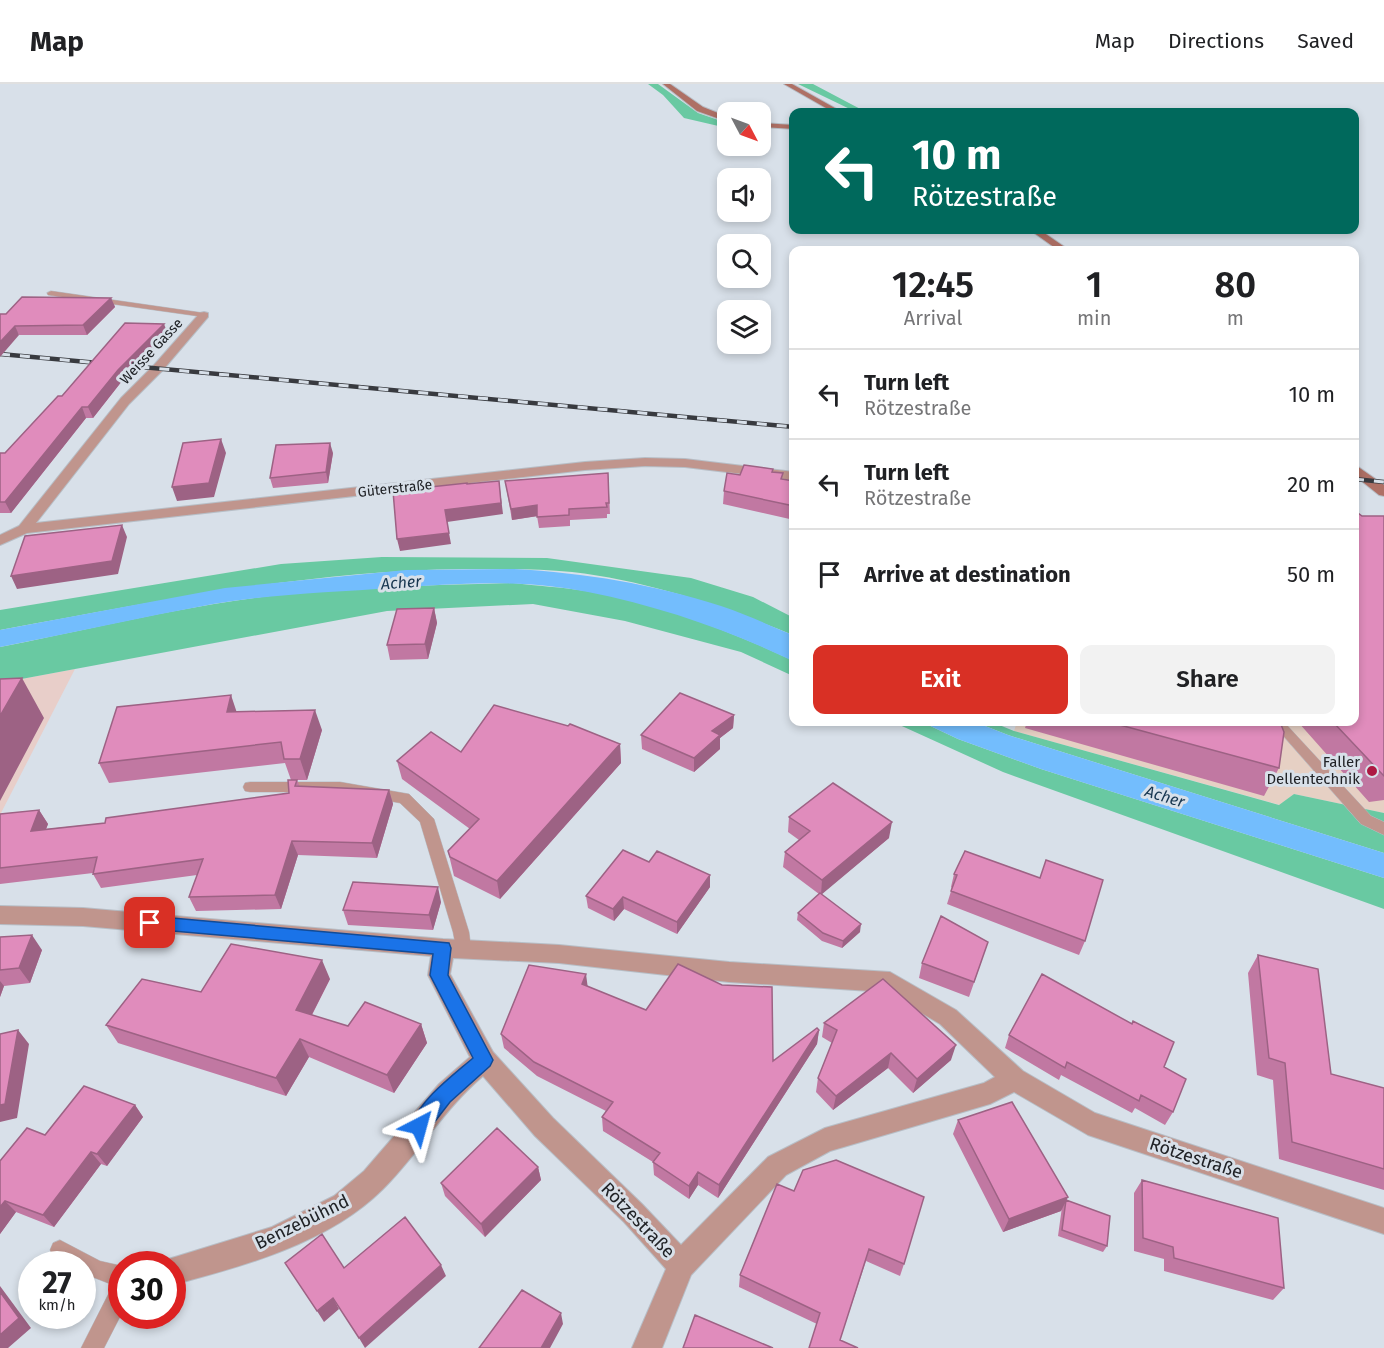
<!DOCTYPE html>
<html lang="en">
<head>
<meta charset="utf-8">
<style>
	:root { --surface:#fff; --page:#f2f2f2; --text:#202124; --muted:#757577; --line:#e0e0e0; --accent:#d93025 }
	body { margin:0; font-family:"Fira Sans",sans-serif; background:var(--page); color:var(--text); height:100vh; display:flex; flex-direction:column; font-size:22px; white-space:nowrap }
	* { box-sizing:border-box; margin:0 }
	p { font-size:20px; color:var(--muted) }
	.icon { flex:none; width:33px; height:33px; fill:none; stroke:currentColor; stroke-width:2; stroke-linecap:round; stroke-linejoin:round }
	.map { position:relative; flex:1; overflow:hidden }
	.details { position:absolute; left:789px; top:162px; width:570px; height:480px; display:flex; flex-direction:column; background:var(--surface); border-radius:12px; box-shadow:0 3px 9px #0003 }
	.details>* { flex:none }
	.hud { position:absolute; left:789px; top:24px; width:570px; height:126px; border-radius:12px; box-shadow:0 3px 9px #0003; background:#00695c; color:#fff; overflow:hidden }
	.needle { width:39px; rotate:131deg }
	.fabs { position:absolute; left:717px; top:18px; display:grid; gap:12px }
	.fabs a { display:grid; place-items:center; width:54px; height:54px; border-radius:12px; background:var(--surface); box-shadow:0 3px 9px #0003; font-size:30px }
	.speed { position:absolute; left:18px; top:1167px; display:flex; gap:12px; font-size:30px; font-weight:700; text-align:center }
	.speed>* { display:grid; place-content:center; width:78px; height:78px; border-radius:50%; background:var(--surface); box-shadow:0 3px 9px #0003; line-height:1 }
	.speed small { font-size:15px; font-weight:400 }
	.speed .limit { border:9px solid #d22; background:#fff; color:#111 }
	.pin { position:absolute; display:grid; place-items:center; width:51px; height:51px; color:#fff; margin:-26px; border-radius:12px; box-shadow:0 3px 9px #0006 }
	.me { position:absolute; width:66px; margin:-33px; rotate:39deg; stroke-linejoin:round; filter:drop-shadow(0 0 4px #0008) }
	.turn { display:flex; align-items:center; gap:21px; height:126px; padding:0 24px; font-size:27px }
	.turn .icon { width:78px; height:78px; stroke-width:2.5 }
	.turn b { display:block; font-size:42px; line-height:51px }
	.eta { display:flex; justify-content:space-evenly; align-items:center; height:102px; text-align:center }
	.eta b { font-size:36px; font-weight:600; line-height:42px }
	.primary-button { display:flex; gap:12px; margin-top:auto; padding:12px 24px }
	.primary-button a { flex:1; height:69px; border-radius:12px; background:var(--accent); color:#fff; font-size:24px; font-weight:600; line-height:69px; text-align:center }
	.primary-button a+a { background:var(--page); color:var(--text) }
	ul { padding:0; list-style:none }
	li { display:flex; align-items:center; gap:18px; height:90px; padding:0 24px; border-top:2px solid var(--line) }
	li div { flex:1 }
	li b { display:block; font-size:22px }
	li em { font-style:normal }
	header { display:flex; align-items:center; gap:36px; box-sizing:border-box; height:84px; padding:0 30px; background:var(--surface); border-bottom:2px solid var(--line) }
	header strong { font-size:28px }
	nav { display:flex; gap:33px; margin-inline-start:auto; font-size:21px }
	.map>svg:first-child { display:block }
	.commercial { fill:#e8cec9 }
	.industrial { fill:#e6d0c4 }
	.green { fill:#69c9a2 }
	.water { fill:#73bdfd }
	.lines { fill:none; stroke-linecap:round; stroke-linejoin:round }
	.service-casing { stroke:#b7bec6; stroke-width:1 }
	.minor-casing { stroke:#b7bec6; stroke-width:2 }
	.secondary-casing { stroke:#b7bec6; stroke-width:2 }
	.service { fill:#c0958d; fill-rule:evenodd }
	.minor { fill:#c0958d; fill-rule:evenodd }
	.secondary { fill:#ae7065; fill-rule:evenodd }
	.rail-casing { stroke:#383a3f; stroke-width:4.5 }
	.rail { stroke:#d8e0e9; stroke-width:3; stroke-dasharray:10; stroke-linecap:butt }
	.wall { fill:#c178a2 }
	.shaded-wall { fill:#9d6284 }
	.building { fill:#e08cbc; stroke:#9d6284; stroke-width:1.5 }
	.route { fill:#1a73e8; stroke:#114b97; stroke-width:1.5 }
	.poi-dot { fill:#ad1943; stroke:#d8e0e9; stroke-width:2 }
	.labels { text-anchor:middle; stroke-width:6; stroke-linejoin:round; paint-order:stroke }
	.far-street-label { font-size:14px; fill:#202226; stroke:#d8e0e9 }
	.poi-label { font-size:15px; fill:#202226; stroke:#d8e0e9; text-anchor:end }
	.water-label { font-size:16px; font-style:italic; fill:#173650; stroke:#d8e0e9 }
	.near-street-label { font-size:18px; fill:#202226; stroke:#d8e0e9 }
</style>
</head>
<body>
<header>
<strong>Map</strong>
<nav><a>Map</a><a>Directions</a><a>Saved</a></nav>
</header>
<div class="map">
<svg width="1384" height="1264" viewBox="0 0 1384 1264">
	<rect width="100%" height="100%" fill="#d8e0e9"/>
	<!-- commercial -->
	<path class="commercial" d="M75 585 0 731V599Z"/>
	<!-- industrial -->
	<path class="industrial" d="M1384 440V729L1294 710 1280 721 1014 647 1017 638H1354Z"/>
	<!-- green -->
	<path class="green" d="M648 0H658L698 29 727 39V44L684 34 663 11Z
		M798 0H813L866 28H856Z
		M382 473 547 474 691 494 753 513 794 534 793 551C722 522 649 497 572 488 536 484 499 485 463 485 306 487 154 518 0 546V526L281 480Z
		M513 499C537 502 562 503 586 507 658 519 728 546 794 577L793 592 741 568 625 537 533 520 387 527 0 599V563C71 549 142 532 214 520 312 503 414 502 513 499Z
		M893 638H922L958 655 1041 685 1384 794V825L1003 688Z
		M975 638H992L1014 647 1279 721 1294 710 1384 729V769L1008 651Z"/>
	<!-- water -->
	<path class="water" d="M514 485C586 489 652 500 721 522 746 530 770 542 793 551V577C728 546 659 522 588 508 524 495 458 499 394 504 334 508 273 510 213 520 142 533 71 549 0 563V546L225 504 406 486Z
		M922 638H975L1008 651 1384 769V794L1041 685 958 655Z"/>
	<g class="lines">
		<defs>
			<path id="service" d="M51 207 204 229 208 231 204 233 48 211 47 209Z
				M1271 638H1284L1371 732 1384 738V751L1361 740Z
				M250 698H340L409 710 434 735 469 848 471 864 469 869 463 871 457 869 453 848 420 738 400 719 340 708H250L245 707 243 703 245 699Z
				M60 1156 100 1177 122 1182V1229L104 1264H81L113 1201 82 1189V1180C69 1180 56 1180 50 1166L53 1159Z"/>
			<path id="minor" d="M204 228 208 229V233L162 287 129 320 36 439 585 378 645 374 685 375 794 388V396L685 383 645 382 585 386 27 449 0 461V451L19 442 121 314 154 281 200 229Z
				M0 822 83 824 443 855 559 861 729 878 890 888 956 926 1023 987 1095 1029 1384 1124V1150L1088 1051 1014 1008 990 1020 830 1067 786 1091 691 1191 662 1264H632L666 1185 624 1138 535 1052 483 992C444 1025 419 1069 383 1105 329 1159 244 1182 172 1201V1180H161L162 1177 272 1143 334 1112 364 1087 439 1000 470 973 428 891 431 872 83 842 0 840ZM453 874 559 879 729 898 886 908 940 940 995 993 984 999 825 1044 768 1073 681 1161 642 1120 553 1034 493 968 450 890Z"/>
			<path id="secondary" d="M663 0H670L703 23 728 33V38L697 27Z
				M784 0H792L842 28H833Z
				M760 39 794 41V45L760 43Z
				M1030 146H1040L1069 166H1058Z
				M1354 380 1384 401V412L1379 411 1354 391Z"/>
		</defs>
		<!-- service casing -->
		<use href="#service" class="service-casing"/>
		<!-- minor casing -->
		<use href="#minor" class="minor-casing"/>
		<!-- secondary casing -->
		<use href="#secondary" class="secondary-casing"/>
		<!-- service -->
		<use href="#service" class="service"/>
		<!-- minor -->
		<use href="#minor" class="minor"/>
		<!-- secondary -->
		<use href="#secondary" class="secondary"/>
		<defs>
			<path id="rail" d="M0 270 794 343
				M1354 395 1384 398"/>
		</defs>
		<!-- rail casing -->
		<use href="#rail" class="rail-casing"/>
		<!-- rail -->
		<use href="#rail" class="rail"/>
	</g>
	<!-- wall -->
	<path class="wall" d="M111 214 115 223 87 251H19L6 230Z
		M168 250 122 297 93 334H86L11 429H0V369H5L62 312Z
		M333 369 328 399 273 404 270 394Z
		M773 385V388L783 395 794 397V436L723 420 724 407 740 391Z
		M608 389 610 430H607V434L570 436V442L539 444 537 432 512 436 505 397Z
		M1362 432H1384V716L1369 718 1298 638H1354Z
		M434 524 437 539 428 575 390 576 387 561Z
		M237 628 322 646 307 696H297L300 703 389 706 393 720 377 774 298 771 281 825 196 827 189 813 197 791 101 804 93 790V789L0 800V730L39 726 48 740 46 745 105 739 289 709 291 696 285 679 109 699 99 679Z
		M734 631 733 644 720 654V665L694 688 642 665 641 651Z
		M1027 638H1280L1279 684 1264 712 1025 644Z
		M620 660 621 679 500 815 454 792 448 767 470 745 402 695 397 677 461 668Z
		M789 733 889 754 821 810 860 848 842 864 822 857 797 836 798 829 819 810 783 783 785 768 799 756 788 748Z
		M649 778 710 803 677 850 624 825 614 837 588 824 586 812Z
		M954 790 1085 857 1079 871 947 820 952 804 951 803Z
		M441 818 433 846 348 841 343 826Z
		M0 853 42 866 30 899 4 902 0 913Z
		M1258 871 1331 990 1384 1004V1106L1279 1075 1273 996 1257 991 1248 889Z
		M983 873 969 913 919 894 922 879Z
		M330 895 312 931 348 942 421 940 427 959 394 1009 309 973 286 1012 118 959 106 941 201 908Z
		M588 903 773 977 819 946 817 960 718 1114 698 1101 689 1115 654 1091 653 1078 603 1047 602 1033 606 1027 537 992 504 964 501 950Z
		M824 939 951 976 913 1009 888 984 833 1026 816 1008 818 994 832 959 822 953Z
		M1009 951 1164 983 1173 1028 1165 1041 1135 1024 1132 1029 1061 991 1059 996 1005 964Z
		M135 1021 143 1033 107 1082 101 1080 54 1143 16 1128 0 1150V1077L45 1051Z
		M958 1036 1068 1113 1066 1116 1107 1162 1103 1168 1058 1152 1062 1123 1061 1127 1003 1148 953 1050Z
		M538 1083 541 1096 485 1153 445 1112 441 1099Z
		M1142 1096 1284 1204 1273 1216 1164 1187V1175L1134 1167V1109Z
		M794 1107 904 1180 900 1192 866 1177 840 1256 809 1264 817 1240 739 1203 740 1191Z"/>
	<!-- shaded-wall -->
	<path class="shaded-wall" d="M111 214 115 223 87 251 83 241Z
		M164 240 168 250 122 297 93 334 88 323 118 286Z
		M15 242 19 251 0 273V258Z
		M82 323 86 334 11 429 5 418Z
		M221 355 226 369 214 413 177 417 172 403Z
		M330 359 333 369 328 399 326 388Z
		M499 397 503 430 447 438 445 426Z
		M537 421 538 432 512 436 511 425Z
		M122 441 127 453 118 490 17 505 11 492Z
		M449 449 451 460 400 467 397 455Z
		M434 524 437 539 428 575 425 560Z
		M22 594 44 634 0 717V632Z
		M231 611 238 632 227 628Z
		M315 626 322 646 307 696 300 675Z
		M734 631 733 644 720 654V665L694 688V674L712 647Z
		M620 660 621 679 500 815 497 797Z
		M389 706 393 720 377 774 372 759Z
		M39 726 48 740 40 761 31 747Z
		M892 738 889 754 821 811 822 796Z
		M292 757 298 771 281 825 275 811Z
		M710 791V803L677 850V838Z
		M438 803 441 818 433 846 429 831Z
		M623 813 624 825 614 837 613 825Z
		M861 840 860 848 842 864 843 857Z
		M32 851 42 866 30 899 19 884Z
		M322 876 330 895 305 944 296 926Z
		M586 890 588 905 582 900Z
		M0 897 4 902 0 913Z
		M421 940 427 959 394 1009 387 991Z
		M18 946 29 960 17 1034 0 1038V1021Z
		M819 946 817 960 718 1114 719 1101Z
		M300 955 309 973 286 1012 276 994Z
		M956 961 951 976 913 1009 917 995Z
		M891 969 888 984 833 1026 836 1012Z
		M135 1021 143 1033 107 1082 97 1070Z
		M91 1068 101 1080 54 1143 43 1131Z
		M538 1083 541 1096 485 1153 481 1140Z
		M698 1088V1101L689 1115V1102Z
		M1068 1113 1061 1127 1003 1148 1009 1135Z
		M5 1117 16 1128 0 1150V1123Z
		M441 1181 446 1192 365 1264 359 1254Z
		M0 1202 31 1244 8 1264H0Z
		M333 1214 339 1225 324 1238 317 1227Z
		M561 1229 563 1240 550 1264H541Z"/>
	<!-- building -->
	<path class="building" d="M22 213 111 214 83 241 15 242 0 258V230H6Z
		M125 239 164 240 118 286 88 323H82L5 418H0V369H5L58 312H62Z
		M221 355 209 399 172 403 183 359Z
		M330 359 326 388 270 394 276 361Z
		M744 381 773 385 772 388 783 389 781 395 794 397V422L724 407 727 389 740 391Z
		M608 389 609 419H606L607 423 569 425V431L537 433V421L511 425 505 397Z
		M499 397 501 419 445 426 449 449 397 455 393 407 467 399V400Z
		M1354 426 1362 432H1384V692L1333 638H1354Z
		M122 441 112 477 11 492 25 452Z
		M434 524 425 560 387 561 397 525Z
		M22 594 0 632V595Z
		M680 609 734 631 712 647 720 651 694 674 641 651Z
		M231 611 227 628 315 626 300 675H284L281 658 99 679 117 623Z
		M494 621 568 642 570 640 620 660 497 797 450 773 448 767 479 735 397 677 431 648 461 668Z
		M1109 638H1280L1284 648 1279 684Z
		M288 696H297L295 702 389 706 372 759 292 757 275 811 189 813 203 775 93 790 97 773 0 784V730L39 726 31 747 105 739 106 734 289 709Z
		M833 699 892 738 822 796 785 768 810 747 789 733Z
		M623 766 649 778 657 767 710 791 677 838 623 813 613 825 586 812Z
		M965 767 1040 794 1046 776 1103 796 1085 857 951 807 957 791 954 790Z
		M353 798 438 803 429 831 343 826Z
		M820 809 861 840 843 857 823 849 798 829Z
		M941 832 988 858 974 898 922 879Z
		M32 851 19 884 0 886V853Z
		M231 860 322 876 296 926 348 942 365 918 421 940 387 991 300 955 276 994 106 941 142 895 201 908Z
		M1258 871 1318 885 1331 990 1384 1004V1085L1292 1058 1285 979 1269 974Z
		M678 880 722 901 772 903 773 977 817 944 819 946 719 1101 698 1088 689 1102 653 1078 660 1069 602 1033 613 1018 534 978 501 950 529 881 586 890 582 900 646 926Z
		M1042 890 1132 940 1133 937 1174 958 1164 983 1186 995 1173 1028 1141 1011 1139 1017 1067 978 1065 984 1009 951Z
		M883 895 956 961 917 995 891 969 836 1012 818 994 837 946 824 939Z
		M18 946 5 1020 0 1021V950Z
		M84 1002 135 1021 97 1070 91 1068 43 1131 5 1117 0 1123V1077L27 1044 45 1051Z
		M1012 1018 1068 1113 1009 1135 958 1036Z
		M497 1044 538 1083 481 1140 441 1099Z
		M836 1076 924 1113 904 1180 869 1165 840 1256 858 1264H809L820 1229 740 1191 777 1100 794 1107 803 1086Z
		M1142 1096 1278 1134 1284 1204 1174 1174 1173 1163 1143 1154Z
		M1066 1116 1110 1132 1107 1162 1062 1146Z
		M405 1133 441 1181 359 1254 333 1214 317 1227 285 1179 322 1150 344 1184Z
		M522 1206 561 1229 541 1264H479Z
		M0 1208 19 1234 0 1251Z
		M695 1231 773 1264H683Z"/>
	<!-- route -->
	<path class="route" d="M150 832 449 859 451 864 448 891 493 976 490 982 450 1018 426 1049 419 1051 413 1049 410 1042C422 1014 451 993 473 974L430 891 433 870 150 845 144 843 142 839 144 834Z"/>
	<!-- markers -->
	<circle class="poi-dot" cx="1372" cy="687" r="6"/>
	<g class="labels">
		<!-- far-street labels -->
		<g class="far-street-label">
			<text transform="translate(151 267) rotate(-47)" y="5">Weisse Gasse</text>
			<text transform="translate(395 404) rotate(-6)" y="5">Güterstraße</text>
		</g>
		<!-- poi labels -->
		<g class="poi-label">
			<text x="1360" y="683">Faller<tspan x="1360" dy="17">Dellentechnik</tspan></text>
		</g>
		<!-- water labels -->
		<g class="water-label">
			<text transform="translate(401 498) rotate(-4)" y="6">Acher</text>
			<text transform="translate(1165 712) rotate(17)" y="6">Acher</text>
		</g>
		<!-- near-street labels -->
		<g class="near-street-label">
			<text transform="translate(1196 1074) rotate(18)" y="6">Rötzestraße</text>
			<text transform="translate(638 1136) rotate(46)" y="6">Rötzestraße</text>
			<text transform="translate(302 1138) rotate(-26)" y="6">Benzebühnd</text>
		</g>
	</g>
</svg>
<div class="fabs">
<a><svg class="needle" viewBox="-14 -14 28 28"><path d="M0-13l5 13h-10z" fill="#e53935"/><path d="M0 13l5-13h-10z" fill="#757577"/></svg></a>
<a><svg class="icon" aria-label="sound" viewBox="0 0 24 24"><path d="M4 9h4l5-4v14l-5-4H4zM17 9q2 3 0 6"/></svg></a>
<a><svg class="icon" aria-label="search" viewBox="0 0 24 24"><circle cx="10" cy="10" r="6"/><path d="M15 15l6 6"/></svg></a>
<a><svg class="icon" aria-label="layers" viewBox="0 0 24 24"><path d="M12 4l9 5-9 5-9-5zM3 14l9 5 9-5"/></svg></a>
</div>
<div class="speed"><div>27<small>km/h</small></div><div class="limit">30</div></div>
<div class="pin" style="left:150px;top:839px;background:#d93025"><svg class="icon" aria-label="arrive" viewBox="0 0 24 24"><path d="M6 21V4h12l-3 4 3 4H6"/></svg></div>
<svg class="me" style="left:419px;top:1042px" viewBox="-20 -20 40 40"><path d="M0-17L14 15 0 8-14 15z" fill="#1a73e8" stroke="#fff" stroke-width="4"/></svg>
<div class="hud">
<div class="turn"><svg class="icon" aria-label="left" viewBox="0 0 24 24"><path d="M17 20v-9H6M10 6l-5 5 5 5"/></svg><div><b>10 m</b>Rötzestraße</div></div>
</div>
<section class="details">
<div class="eta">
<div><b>12:45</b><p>Arrival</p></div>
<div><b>1</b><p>min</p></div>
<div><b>80</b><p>m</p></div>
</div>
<ul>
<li><svg class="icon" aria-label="left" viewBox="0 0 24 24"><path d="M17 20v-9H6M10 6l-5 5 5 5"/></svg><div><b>Turn left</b><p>Rötzestraße</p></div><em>10 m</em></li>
<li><svg class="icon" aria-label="left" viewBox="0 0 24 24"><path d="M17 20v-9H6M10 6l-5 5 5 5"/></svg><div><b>Turn left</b><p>Rötzestraße</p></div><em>20 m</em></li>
<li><svg class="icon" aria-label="arrive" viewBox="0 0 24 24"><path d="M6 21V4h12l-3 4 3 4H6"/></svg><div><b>Arrive at destination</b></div><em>50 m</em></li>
</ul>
<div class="primary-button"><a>Exit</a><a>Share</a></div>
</section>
</div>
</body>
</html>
